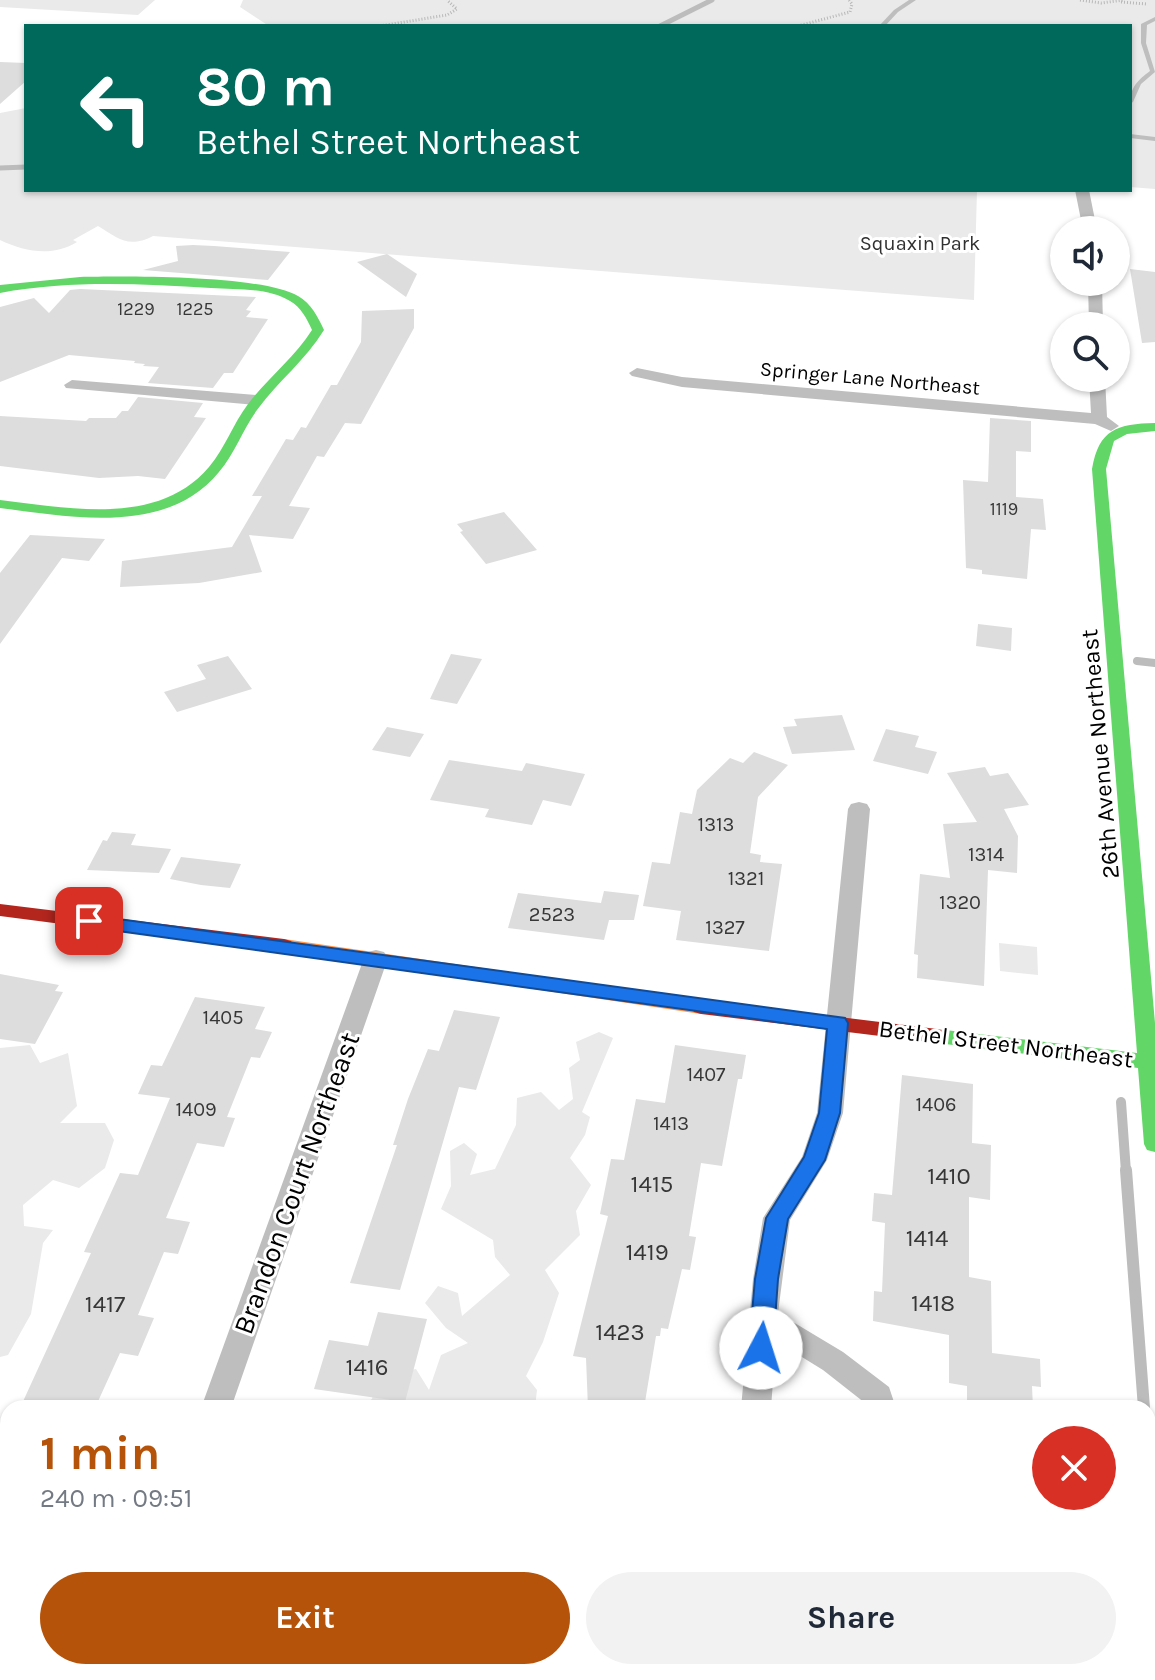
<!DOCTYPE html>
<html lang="en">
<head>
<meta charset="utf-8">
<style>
	:root { --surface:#fff; --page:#f2f2f3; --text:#1f2937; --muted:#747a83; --accent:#b45309 }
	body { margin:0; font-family:Karla,sans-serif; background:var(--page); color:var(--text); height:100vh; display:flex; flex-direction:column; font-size:30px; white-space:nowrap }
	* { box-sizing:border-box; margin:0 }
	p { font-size:26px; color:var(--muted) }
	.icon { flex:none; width:44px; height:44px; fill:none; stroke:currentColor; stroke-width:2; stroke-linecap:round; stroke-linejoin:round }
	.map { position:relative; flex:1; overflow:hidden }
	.details { position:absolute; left:0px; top:1400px; width:1156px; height:280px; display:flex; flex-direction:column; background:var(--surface); border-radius:24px 24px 0 0; box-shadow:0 2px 6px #0004 }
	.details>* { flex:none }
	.guide { position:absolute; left:24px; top:24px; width:1108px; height:168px; border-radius:0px; box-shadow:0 2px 6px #0004; background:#00695c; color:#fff; overflow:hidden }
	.fabs { position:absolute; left:1050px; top:216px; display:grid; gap:16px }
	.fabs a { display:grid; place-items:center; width:80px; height:80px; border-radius:50%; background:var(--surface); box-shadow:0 2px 6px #0004; font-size:40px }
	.pin { position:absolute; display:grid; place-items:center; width:68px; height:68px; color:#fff; margin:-34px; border-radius:16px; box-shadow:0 4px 12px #0006 }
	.me { position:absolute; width:88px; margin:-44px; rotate:5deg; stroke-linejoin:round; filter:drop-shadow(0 0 6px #0008) }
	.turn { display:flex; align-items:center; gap:28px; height:168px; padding:0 40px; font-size:36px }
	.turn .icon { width:104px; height:104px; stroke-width:2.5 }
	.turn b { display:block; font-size:56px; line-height:68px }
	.round { display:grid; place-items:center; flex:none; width:84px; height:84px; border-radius:42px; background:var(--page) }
	.summary { display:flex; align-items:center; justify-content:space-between; height:136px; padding:0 40px }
	h1 { font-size:48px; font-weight:700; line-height:60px; color:var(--accent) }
	.cta { display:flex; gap:16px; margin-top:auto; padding:16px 40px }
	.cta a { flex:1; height:92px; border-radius:48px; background:var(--accent); color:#fff; font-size:32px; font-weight:700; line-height:92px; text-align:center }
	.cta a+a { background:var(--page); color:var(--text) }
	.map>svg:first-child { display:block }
	.green { fill:#eaeaea }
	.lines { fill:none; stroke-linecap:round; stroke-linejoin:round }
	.stream-far3 { stroke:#bcbcbc; stroke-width:5 }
	.stream-far2 { stroke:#bcbcbc; stroke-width:8 }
	.stream-far1 { stroke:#bcbcbc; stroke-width:10 }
	.stream { stroke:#bcbcbc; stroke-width:12 }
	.building { fill:#ddd }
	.path { stroke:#b8b8b8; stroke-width:3; stroke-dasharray:1 2; stroke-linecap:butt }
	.lane { fill:#bebebe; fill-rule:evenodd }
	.street { fill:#bebebe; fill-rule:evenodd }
	.fast { fill:#63d668; fill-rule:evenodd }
	.slow { fill:#ff974d; fill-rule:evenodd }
	.jam { fill:#b3261e; fill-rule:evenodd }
	.route { fill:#1a73e8; stroke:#114b97; stroke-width:2 }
	.labels { text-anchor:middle; stroke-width:6; stroke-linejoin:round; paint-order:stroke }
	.far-number-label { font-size:18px; fill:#373737 }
	.far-park-label { font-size:20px; fill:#303030; stroke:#fff }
	.far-street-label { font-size:20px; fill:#000; stroke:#fff }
	.number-label { font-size:20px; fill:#373737 }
	.street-label { font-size:24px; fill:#000; stroke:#fff }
	.near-number-label { font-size:24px; fill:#373737 }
	.near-street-label { font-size:28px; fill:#000; stroke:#fff }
</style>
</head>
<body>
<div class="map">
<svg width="1155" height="1680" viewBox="0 0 1155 1680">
	<rect width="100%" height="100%" fill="#fff"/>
	<!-- green -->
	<path class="green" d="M0 0H155L138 15 0 7Z
		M243 0H1155V189L1130 187V26H269L240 7Z
		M26 108V190H977L974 300 153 236C128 249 118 238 98 226L73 240 77 242C53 257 25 252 0 240V113Z
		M999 943 1037 947 1038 975 1000 971Z
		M599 1032 613 1038 582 1112 590 1117 585 1135 570 1158 591 1185 576 1211 580 1235 545 1270 559 1293 543 1342 526 1376 537 1390 535 1407 356 1408 372 1399 378 1376 416 1369 429 1390 441 1355 468 1343 446 1328 425 1303 438 1286 458 1293 462 1316 510 1275 495 1257 493 1240 441 1209 451 1186 450 1151 464 1143 477 1154 470 1175 495 1169 516 1125 517 1098 541 1092 559 1110 573 1099 569 1068 580 1060 576 1042Z
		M30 1045 40 1063 68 1053 77 1106 60 1123H105L114 1140 105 1168 79 1188 53 1180 23 1205 24 1226 53 1230 43 1243 31 1314 8 1355 0 1357V1048Z
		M432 1672H515L514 1680H431Z"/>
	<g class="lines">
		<!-- stream-far3 -->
		<path class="stream-far3" d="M660 26 712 0
			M0 168 26 167"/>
		<!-- stream-far2 -->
		<path class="stream-far2" d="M1137 661 1155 663"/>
		<!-- stream-far1 -->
		<path class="stream-far1" d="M1121 1102 1126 1172"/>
		<!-- stream -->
		<path class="stream" d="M1126 1170 1144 1408
			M1148 1461 1155 1545"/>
	</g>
	<!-- building -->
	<path class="building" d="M0 62 26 63V81L0 104Z
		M193 245 214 246 290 252 268 280 143 270 178 261 176 246Z
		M387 254 417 274 406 297 357 262Z
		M1130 269 1155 272V342L1142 343Z
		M80 289 256 297 246 310 251 311 246 317 268 319 233 373H224L213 388 148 383 159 367 143 366 145 364 134 363 135 361 69 355 0 382V307L34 298 49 313 70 290Z
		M414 309V328L361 424 345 423 324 457 317 456 289 506 310 508 293 539 249 535 262 572 199 583 120 587 122 561 232 547 262 496H252L286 439 293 440 301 427 306 428 331 385H337L361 342 362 311Z
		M138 397 203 403 194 417 206 418 165 479 138 476 99 478 0 466V416L86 421 89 418H116L122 411H128Z
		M990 418 1031 421V452L1016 451V497L1043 499 1046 530 1031 529 1027 579 982 574V570L966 568 963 480 988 482Z
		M504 512 537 550 486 564 460 532 463 531 457 524Z
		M30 535 105 539 89 561 62 558 0 644V573Z
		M978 624 1012 628 1011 651 976 646Z
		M451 654 482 659 457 704 430 699Z
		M228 656 252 689 177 712 164 692 206 679 197 665Z
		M842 715 855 750 792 754 783 727 797 726 794 719Z
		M387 727 424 734 410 757 372 750Z
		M886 729 919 736 915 747 937 752 928 774 873 761Z
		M754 752 788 765 758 797 750 853 761 855 760 862 782 864 769 951 676 940 681 911 643 906 652 862 670 864 680 812 692 814 697 790 730 758 743 763Z
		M449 760 522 771 526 763 585 774 571 806 543 800 532 825 485 817 489 809 430 800Z
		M985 767 990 776 1008 773 1029 805 1004 809 1018 836 1017 873 988 870 984 986 917 978 918 955 914 954 920 874 950 878 943 824 977 822 947 773Z
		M112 832 136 834 131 845 171 849 159 873 87 870 103 840 107 841Z
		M181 857 241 864 230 888 201 885 170 879Z
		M604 891 639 895 634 920H609L604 940 508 928 518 893 601 903Z
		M0 974 59 985 55 991 63 992 35 1044 0 1039Z
		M195 997 265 1007 255 1029 272 1032 260 1058 251 1057 227 1117 235 1118 224 1147 197 1143 166 1218 190 1222 178 1254 164 1252 138 1315 154 1318 138 1356 120 1353 95 1408H20L91 1253 84 1252 120 1173 138 1175 170 1098 138 1094 151 1065 162 1066Z
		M454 1010 500 1017 476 1090 459 1087 400 1290 350 1283 397 1145H393L408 1099 428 1049 439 1051Z
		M675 1045 746 1055 742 1079H738L722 1166 701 1163 689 1236 696 1237 690 1270 682 1269 668 1329 661 1328 660 1336H656L644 1408H588L586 1358 573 1356 608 1216 600 1214 611 1159 624 1160 636 1099 665 1103Z
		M902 1075 973 1084 972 1143 991 1145 990 1200 969 1197V1277L991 1281 992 1353 1040 1359 1041 1387 1032 1386 1033 1408 967 1403V1386L949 1383V1335L873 1321 874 1291 882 1292 885 1223 872 1221 874 1193 892 1195Z
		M378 1312 427 1319 405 1402 314 1389 329 1340 368 1346Z"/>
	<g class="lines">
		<!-- path -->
		<path class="path" d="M1080 0 1101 3 1124 0
			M1121 2 1147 4
			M380 26 447 15 457 9 447 0
			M798 26 850 12 852 4 849 0"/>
		<!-- lane -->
		<path class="lane" d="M909 0H916L898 12 885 26H879L894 10Z
			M1155 17V21L1147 25 1146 43 1155 72 1141 84 1133 102 1130 104C1130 87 1138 80 1150 71L1141 43V24Z
			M1130 134 1155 137V141L1130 138Z"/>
		<!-- street -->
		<path class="street" d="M1075 190H1089L1097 230H1083Z
			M1088 282H1102L1103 326H1089Z
			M637 368 682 377 1091 413 1089 378H1105L1107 417 1119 426 1111 431 1095 424 682 387 632 376 629 373Z
			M72 380 257 395 265 400 257 405 66 388 64 385Z
			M859 802 867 804 870 809 843 1113 827 1160 790 1220 778 1313 843 1352 889 1387 896 1408H866L865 1403 823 1370 776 1341 771 1408H741L753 1279 763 1218 802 1157 817 1113 848 809 851 804Z
			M376 950 384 952 388 958 231 1408H201L364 958 368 952Z
			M106 1672H140L137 1680H103Z"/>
		<!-- fast -->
		<path class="fast" d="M80 277C127 276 262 275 298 296 311 303 318 317 324 330 306 360 278 381 257 410 243 429 235 453 219 472 167 536 71 517 0 508V500C69 508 158 527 209 467 225 448 233 424 248 404 268 378 294 358 312 330 307 319 301 307 290 301 267 287 236 290 211 288 140 284 70 280 0 293V285Z
			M1155 423V431L1127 434 1114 441 1106 469 1155 1023V1152L1147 1150 1144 1144 1138 1068 937 1043 930 1041 927 1036 930 1031 937 1029 1137 1053 1092 469C1099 429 1117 424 1155 423Z"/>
		<!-- slow -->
		<path class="slow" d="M284 939 701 1000 708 1002 711 1007 708 1012 701 1014 277 951 274 946 277 941Z"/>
		<!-- jam -->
		<path class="jam" d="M0 904 284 939 291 941 294 946 291 951 284 953 0 916Z
			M701 1000 937 1029 944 1031 947 1036 944 1041 937 1043 701 1014 694 1012 691 1007 694 1002Z"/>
	</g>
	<!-- route -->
	<path class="route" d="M89 915 845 1018 848 1023 840 1113 825 1160 788 1219 778 1279 773 1348 769 1355 761 1358 752 1355 749 1348 755 1279 766 1218 804 1157 819 1113 827 1029 82 926 79 921 82 917Z"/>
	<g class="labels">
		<!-- far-number labels -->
		<g class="far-number-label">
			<text x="136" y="315">1229</text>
			<text x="195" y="315">1225</text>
			<text x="1004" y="515">1119</text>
		</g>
		<!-- far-park labels -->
		<g class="far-park-label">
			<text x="920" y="250">Squaxin Park</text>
		</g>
		<!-- far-street labels -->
		<g class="far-street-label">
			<text transform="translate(870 378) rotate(5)" y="7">Springer Lane Northeast</text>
		</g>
		<!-- number labels -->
		<g class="number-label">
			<text x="716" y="831">1313</text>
			<text x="986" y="861">1314</text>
			<text x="746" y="885">1321</text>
			<text x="960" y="909">1320</text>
			<text x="552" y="921">2523</text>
			<text x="725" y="934">1327</text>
			<text x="223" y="1024">1405</text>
			<text x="706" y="1081">1407</text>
			<text x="936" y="1111">1406</text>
			<text x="196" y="1116">1409</text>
			<text x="671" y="1130">1413</text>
		</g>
		<!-- street labels -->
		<g class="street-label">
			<text transform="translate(1100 754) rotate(-95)" y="8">26th Avenue Northeast</text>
			<text transform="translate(1006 1044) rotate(7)" y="8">Bethel Street Northeast</text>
		</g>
		<!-- near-number labels -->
		<g class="near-number-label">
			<text x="949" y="1184">1410</text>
			<text x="652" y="1192">1415</text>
			<text x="927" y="1246">1414</text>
			<text x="647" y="1260">1419</text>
			<text x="933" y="1311">1418</text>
			<text x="105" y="1312">1417</text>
			<text x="620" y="1340">1423</text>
			<text x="367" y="1375">1416</text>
		</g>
		<!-- near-street labels -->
		<g class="near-street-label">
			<text transform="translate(296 1183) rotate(-70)" y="10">Brandon Court Northeast</text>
		</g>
	</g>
</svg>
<div class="fabs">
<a><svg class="icon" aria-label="sound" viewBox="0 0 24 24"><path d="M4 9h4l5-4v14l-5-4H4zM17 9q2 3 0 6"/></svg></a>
<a><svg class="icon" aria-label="search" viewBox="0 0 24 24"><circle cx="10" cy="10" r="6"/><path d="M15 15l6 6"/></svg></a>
</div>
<div class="pin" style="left:89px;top:921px;background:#d93025"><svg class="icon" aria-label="arrive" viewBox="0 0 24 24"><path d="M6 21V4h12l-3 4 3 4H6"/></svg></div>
<svg class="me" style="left:761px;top:1348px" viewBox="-20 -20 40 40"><circle r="19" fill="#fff"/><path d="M0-13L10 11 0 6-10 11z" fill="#1a73e8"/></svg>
<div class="guide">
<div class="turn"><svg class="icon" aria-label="left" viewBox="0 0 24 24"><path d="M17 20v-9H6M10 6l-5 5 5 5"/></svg><div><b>80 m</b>Bethel Street Northeast</div></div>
</div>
<section class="details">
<div class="summary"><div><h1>1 min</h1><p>240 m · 09:51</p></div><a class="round" style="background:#d93025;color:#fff"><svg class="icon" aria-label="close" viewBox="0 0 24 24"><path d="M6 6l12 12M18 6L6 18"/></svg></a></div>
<div class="cta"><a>Exit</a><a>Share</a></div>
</section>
</div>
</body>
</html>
